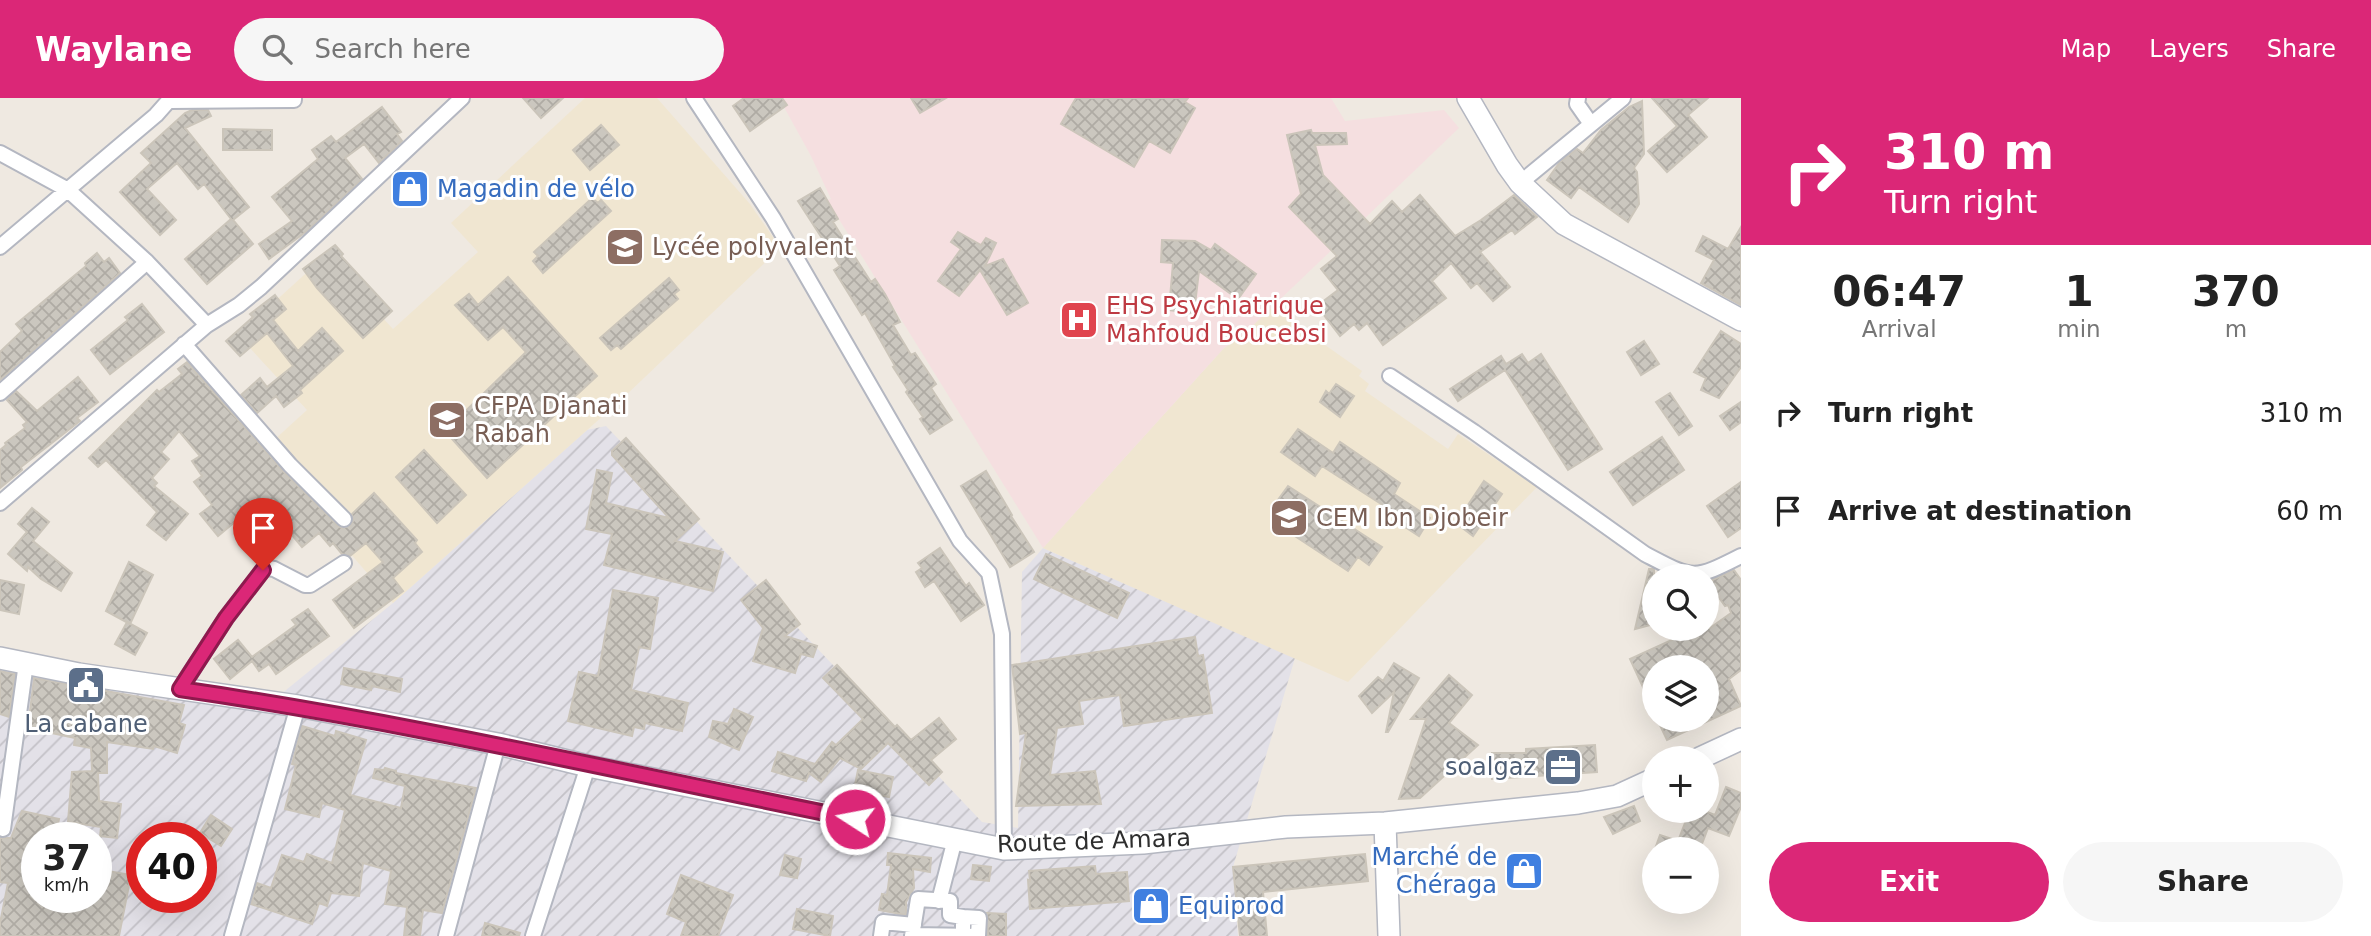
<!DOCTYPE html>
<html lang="en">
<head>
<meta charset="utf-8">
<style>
	:root { --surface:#fff; --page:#f6f6f6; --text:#222; --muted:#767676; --accent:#db2777 }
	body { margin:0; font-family:"DejaVu Sans",sans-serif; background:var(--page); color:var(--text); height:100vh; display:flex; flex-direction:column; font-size:26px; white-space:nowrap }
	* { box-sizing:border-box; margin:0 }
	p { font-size:23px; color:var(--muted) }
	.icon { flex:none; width:38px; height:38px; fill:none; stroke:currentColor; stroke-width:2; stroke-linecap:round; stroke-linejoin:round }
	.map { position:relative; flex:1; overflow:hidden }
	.sheet { display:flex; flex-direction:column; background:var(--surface); width:630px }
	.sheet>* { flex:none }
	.guide { background:#db2777; color:#fff; overflow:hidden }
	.fabs { position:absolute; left:1642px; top:466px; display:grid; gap:14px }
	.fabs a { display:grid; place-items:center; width:77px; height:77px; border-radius:50%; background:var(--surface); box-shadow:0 7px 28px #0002; font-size:35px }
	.speed { position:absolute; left:21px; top:724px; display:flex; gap:14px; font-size:35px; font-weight:700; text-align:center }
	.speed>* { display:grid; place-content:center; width:91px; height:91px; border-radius:50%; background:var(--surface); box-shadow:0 7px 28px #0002; line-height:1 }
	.speed small { font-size:18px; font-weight:400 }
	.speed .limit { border:10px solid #d22; background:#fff; color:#111 }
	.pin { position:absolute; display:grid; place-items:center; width:60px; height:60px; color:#fff; margin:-72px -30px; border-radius:50% 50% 50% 0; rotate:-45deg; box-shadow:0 0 7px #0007 }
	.pin .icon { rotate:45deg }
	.me { position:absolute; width:77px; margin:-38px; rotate:281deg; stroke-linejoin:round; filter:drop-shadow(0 0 5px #0008) }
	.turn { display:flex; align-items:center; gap:24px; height:147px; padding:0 28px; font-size:32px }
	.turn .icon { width:91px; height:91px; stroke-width:2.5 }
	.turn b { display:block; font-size:49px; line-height:60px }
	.eta { display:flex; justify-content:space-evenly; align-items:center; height:119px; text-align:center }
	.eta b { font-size:42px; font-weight:700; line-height:49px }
	.cta { display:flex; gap:14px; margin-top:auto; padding:14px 28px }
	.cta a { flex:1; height:80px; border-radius:42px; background:var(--accent); color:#fff; font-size:28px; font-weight:700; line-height:80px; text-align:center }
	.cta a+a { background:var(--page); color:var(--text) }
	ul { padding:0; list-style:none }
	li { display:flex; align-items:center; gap:21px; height:98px; padding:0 28px }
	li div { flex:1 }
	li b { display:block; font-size:26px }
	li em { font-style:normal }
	header { display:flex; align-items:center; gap:42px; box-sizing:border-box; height:98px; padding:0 35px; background:var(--accent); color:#fff }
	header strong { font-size:33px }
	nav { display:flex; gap:38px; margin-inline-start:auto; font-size:24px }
	.search { width:490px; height:63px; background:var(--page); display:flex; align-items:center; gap:18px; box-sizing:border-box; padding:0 24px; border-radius:38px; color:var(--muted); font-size:26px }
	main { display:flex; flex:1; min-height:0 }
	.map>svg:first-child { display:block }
	.industrial { fill:url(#industrial-furrows); fill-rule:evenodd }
	.education { fill:#f0e6d1 }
	.medical { fill:#f5dfe0 }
	.building { fill:url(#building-cross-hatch); stroke:#cbc5ba; stroke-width:2 }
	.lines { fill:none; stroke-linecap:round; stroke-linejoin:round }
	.street-casing { stroke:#b4b7c1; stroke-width:18 }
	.secondary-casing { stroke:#b4b7c1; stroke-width:24 }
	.street { stroke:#fff; stroke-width:14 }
	.secondary { stroke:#fff; stroke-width:21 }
	.route-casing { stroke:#8e194d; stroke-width:18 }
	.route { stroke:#db2777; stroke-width:12 }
	.labels { text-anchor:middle; stroke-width:6; stroke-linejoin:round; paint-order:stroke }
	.shop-label { font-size:24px; fill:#366cbe; stroke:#fff; text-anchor:start }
	.education-label { font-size:24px; fill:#785e54; stroke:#fff; text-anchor:start }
	.health-label { font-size:24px; fill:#be3a42; stroke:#fff; text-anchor:start }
	.service-label { font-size:24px; fill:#4e5e75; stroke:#fff }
	.street-label { font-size:24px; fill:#2e2e2e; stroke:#fff }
</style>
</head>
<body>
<header>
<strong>Waylane</strong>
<div class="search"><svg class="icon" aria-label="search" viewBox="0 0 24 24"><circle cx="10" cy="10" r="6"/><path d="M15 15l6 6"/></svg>Search here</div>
<nav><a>Map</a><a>Layers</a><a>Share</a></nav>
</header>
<main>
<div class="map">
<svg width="1741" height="838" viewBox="0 0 1741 838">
	<defs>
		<pattern id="industrial-furrows" width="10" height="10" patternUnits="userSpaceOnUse" patternTransform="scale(1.75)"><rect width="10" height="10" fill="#e3e1e8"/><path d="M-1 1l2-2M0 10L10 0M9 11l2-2" fill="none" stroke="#c3c1c7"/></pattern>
		<pattern id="building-cross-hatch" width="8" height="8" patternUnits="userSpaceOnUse" patternTransform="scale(1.75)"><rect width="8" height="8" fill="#cbc7bf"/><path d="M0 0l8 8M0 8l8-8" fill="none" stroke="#afaba4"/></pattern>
	</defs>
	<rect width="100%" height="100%" fill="#efe9e1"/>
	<!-- industrial -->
	<path class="industrial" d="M606 328 982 724 1018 730 1022 474 1043 450 1295 560 1233 769 1238 838H0V574L259 614 393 505 587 332ZM37 740H96V800H37ZM142 740H201V800H142Z"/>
	<!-- education -->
	<path class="education" d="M585 0H657L750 106 777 145 775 155 622 301 393 505 262 353 307 312 238 237 325 158 393 231 478 154 451 125Z
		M1271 209 1362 273 1359 278 1369 286 1365 293 1448 351 1458 336 1537 389 1348 584 1043 450 1224 250 1244 236Z"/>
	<!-- medical -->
	<path class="medical" d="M779 0H1331L1345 23 1444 12 1459 30 1244 236 1224 250 1043 450 827 102 831 101 811 58Z"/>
	<!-- building -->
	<path class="building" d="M523 0H563L541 20Z
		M744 0H782L787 7 750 33 733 8Z
		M911 0H946L920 15Z
		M1076 0H1188L1185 4 1195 10 1170 55 1149 43 1134 69 1061 26Z
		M1652 0H1708L1688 17 1707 39 1667 74 1648 53 1677 28Z
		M1642 3 1644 56 1634 70 1637 74 1639 106 1628 124 1579 89 1571 100 1547 82 1560 64 1577 51 1583 55 1601 32 1629 9Z
		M382 9 401 34 397 36 402 43 379 65 364 46 345 60 362 81 307 133 269 161 259 146 292 123 272 99 318 61 312 52 331 38 336 44Z
		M192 12H208L211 18 185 30 249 109 233 122 253 146 207 186 185 161 231 121 204 86 198 91 177 65 147 91 176 122 160 137 120 94 151 65 141 55 185 15Z
		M601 27 619 47 590 72 573 52Z
		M223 31 272 32V52H223Z
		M1311 32 1312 35H1346L1347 46 1315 47 1323 77 1370 126 1392 103 1402 114 1420 97 1455 138 1481 122 1514 97 1537 119 1515 136 1512 132 1480 154 1510 189 1493 203 1477 185 1471 190 1451 165 1432 183 1446 200 1383 247 1367 225 1359 232 1354 226 1340 238 1317 208 1338 192 1321 171 1337 158 1289 109 1301 96 1287 37Z
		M820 90 838 121 833 124 851 153 871 184 875 181 885 196 900 224 893 227 911 257 915 255 936 286 931 290 952 322 930 336 920 321 923 319 906 294 908 292 893 269 895 268 865 215 862 217 834 172 840 168 798 103Z
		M592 100 598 105 601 102 611 113 543 175 533 163 538 158 534 154Z
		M1741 129V207L1701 185 1714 162 1696 153 1703 138 1728 151Z
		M958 134 981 147 986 140 996 145 985 168 1003 161 1028 205 1007 217 980 172 959 198 938 183 961 151 951 144Z
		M1162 142 1195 143 1211 152 1215 146 1256 176 1238 201 1199 173 1194 215 1169 212 1173 165 1161 164Z
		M335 147 343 156 341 158 392 213 363 240 317 190 303 171Z
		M97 155 104 164 109 160 120 175 0 282V254L22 233 16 226 86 168 85 165Z
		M508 179 597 278 487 380 445 333 526 254 503 229 488 242 455 207 469 196 478 207Z
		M669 180 679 192 674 196 678 201 621 251 617 247 611 252 600 240Z
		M275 197 286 211 273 222 298 253 322 230 343 253 300 292 302 295 284 309 276 298 257 315 241 297 260 280 267 289 293 268 267 235 240 258 226 243 253 219 250 216Z
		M142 206 164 234 110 276 91 252 128 222 125 219Z
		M1721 233 1741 246V269L1719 300 1701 292 1706 280 1694 274Z
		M1644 243 1659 266 1641 277 1627 254Z
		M1522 256 1528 265 1541 256 1602 351 1568 372 1505 272 1458 303 1450 291 1501 258 1506 266Z
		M187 264 283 373 338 428 342 430 350 428 353 423 352 416 374 395 417 442 415 445 422 454 393 480 403 493 354 530 333 502 383 464 366 445 350 458 342 456 333 445 330 448 319 435 302 449 272 413 244 433 236 423 218 438 200 416 212 407 194 384 202 378 192 363 200 358 179 333 161 354 169 361 152 380 157 385 154 388 188 416 166 442 147 427 157 414 106 362 98 369 89 360 157 292 159 294 182 276 178 271Z
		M78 279 98 304 77 320 80 323 21 369 22 372 0 390V352L6 347 5 345 25 330 23 327 27 324 7 302 16 293 37 313Z
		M1336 286 1354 298 1340 319 1320 304 1326 293 1329 296Z
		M1670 295 1692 328 1679 337 1656 304Z
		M1741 304V324L1730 332 1720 318Z
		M1298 331 1333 355 1340 344 1400 385 1394 396 1430 420 1419 438 1399 425 1403 420 1322 368 1315 378 1281 354Z
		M1662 339 1684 372 1633 407 1610 374Z
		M626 340 699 421 675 443 723 454 713 493 604 467 612 436 586 431 597 372 612 375 606 405 669 420 612 357V353Z
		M424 352 466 397 437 425 396 379Z
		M986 373 1012 417 1011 418 1034 454 1010 469 961 388Z
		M1484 383 1502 396 1473 438 1456 425Z
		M1741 384V430L1728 439 1707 408Z
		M1288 388 1382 449 1369 467 1358 459 1348 473 1278 427 1287 413 1275 406Z
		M32 410 49 424 33 443 72 475 61 493 41 481 28 469 27 473 8 456 27 434 18 426Z
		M940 450 966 488 969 485 984 507 961 523 934 483 925 489 916 474 922 470 918 465Z
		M1046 456 1129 495 1117 520 1034 481Z
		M129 464 153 477 130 526 106 513Z
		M1649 471H1654V526L1635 531Z
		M1734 472 1741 482V572L1729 581 1741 608 1667 642 1657 621H1706V569H1654V613L1630 561 1698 530H1710L1731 515 1728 507 1725 508 1708 484Z
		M0 482 24 487 19 516 0 512Z
		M766 482 800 526 785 538 817 548 813 559 801 556 795 575 753 563 763 530 741 502Z
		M613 492 658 500 650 551 639 549 631 592 688 605 682 633 645 625 644 631 634 629 632 638 568 623 579 574 598 578Z
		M308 511 329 538 276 576 269 566 259 573 252 563 230 581 214 561 238 542 252 559 296 527 292 522Z
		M127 524 147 535 135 557 115 546Z
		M1195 539 1198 558 1203 557 1212 615 1124 628 1120 597 1079 603 1083 626 1057 630 1050 677 1095 673 1101 706 1016 708 1026 635 1020 636 1012 567Z
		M1394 565 1419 580 1388 634H1386L1394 594 1372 615 1359 598 1378 579 1383 583Z
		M837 567 895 629 897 627 911 642 939 620 956 641 931 662 942 674 929 687 888 645 861 671 840 660 821 684 809 675 806 683 772 673 778 654 815 666 832 644 836 647 863 621 823 580Z
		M344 570 402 581 400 594 372 588 371 592 341 586Z
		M0 573 15 576 9 619 0 616Z
		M1449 577 1472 597 1449 625 1478 647 1420 700 1399 701 1426 621H1411Z
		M34 580 184 607 179 625 185 627 177 655 154 648 153 651 107 644V675H98L99 703 121 706 117 740 100 738 101 729 68 724 72 674 92 673 91 650 74 647 75 640 28 630Z
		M734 611 753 619 739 652 709 639 713 623 728 626Z
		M302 628 335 638 336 633 366 642 350 697 401 710 405 688 373 680 375 671 384 672 385 670 396 673V675L476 690 442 815 423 812 420 838H404L407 809 385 806 391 773 363 765 359 798 331 795 327 808 319 805 312 826 251 806 257 785 271 790 282 757 304 764 307 756 332 765 345 712 322 705 319 719 285 711 296 667 292 666Z
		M1595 647 1597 674 1492 681V655H1526V651Z
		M858 672 893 679 889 699 854 692Z
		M1726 689 1741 695V709L1729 738 1708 730 1700 751H1655L1660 737 1678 743 1690 712H1702L1715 717Z
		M1634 708 1640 723 1613 736 1604 719Z
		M22 713 59 721 55 740H37V800H96V771L131 777 119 838H0V825L8 785 0 784V740H11Z
		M211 717 232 731 221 748 200 735Z
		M888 755 931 760 930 774 913 771 914 790 906 804V817L879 812 882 796 887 797 891 767H887Z
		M1365 756 1368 783 1263 794 1267 838H1240L1233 769Z
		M785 757 801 761 797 780 780 777Z
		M973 767 991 769 989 783 971 781Z
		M1095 768 1096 776 1127 774 1129 803 1030 811 1028 782 1030 783 1029 773Z
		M681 777 733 797 718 838H681L686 824 667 816Z
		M797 811 833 818 830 838 793 831Z
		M987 815 1006 816V838H988Z
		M485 825 520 835 519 838H482Z"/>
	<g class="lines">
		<defs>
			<path id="street" d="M694 0 773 120 960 443 989 475 1002 536 1004 751
				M1578 0 1577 6 1591 26
				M170 3 294 2V0
				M0 55 68 92 147 164 207 227
				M1520 85 1623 0
				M0 149 156 17 171 0
				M184 246 290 367 344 421
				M1390 278 1474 334 1645 456C1693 481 1692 483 1741 458
				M0 295 147 164
				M0 405 207 227 239 207 261 189 462 0
				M180 591 226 520 263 472 268 470 274 471 305 487H310L344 465
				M3 731 26 565
				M939 803 955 741
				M912 837 978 838 979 820 963 819
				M232 838 298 608
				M446 838 498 646
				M533 838 588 668
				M881 838 883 824 914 827
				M912 838 918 801 950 803V817L963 819V838"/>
			<path id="secondary" d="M1468 0 1507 67 1520 85 1564 126 1741 222
				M0 560 79 576 298 608 498 646 588 668 1004 751 1143 745 1286 729 1385 725 1578 705 1617 698 1654 681
				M1700 660 1741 641
				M1385 725 1389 838"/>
		</defs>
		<!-- street casing -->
		<use href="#street" class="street-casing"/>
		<!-- secondary casing -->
		<use href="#secondary" class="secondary-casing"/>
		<!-- street -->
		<use href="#street" class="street"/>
		<!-- secondary -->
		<use href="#secondary" class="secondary"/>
	</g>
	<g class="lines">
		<defs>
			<path id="route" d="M263 472 226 520 180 591C407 624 630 676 855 721"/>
		</defs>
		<!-- route casing -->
		<use href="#route" class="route-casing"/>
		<!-- route -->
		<use href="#route" class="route"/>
	</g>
	<!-- icons -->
	<defs>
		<symbol id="shop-square" viewBox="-11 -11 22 22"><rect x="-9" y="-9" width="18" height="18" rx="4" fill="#3f7fe0" stroke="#fff"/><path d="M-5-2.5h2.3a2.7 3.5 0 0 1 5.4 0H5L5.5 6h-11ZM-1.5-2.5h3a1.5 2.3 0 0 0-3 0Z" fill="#fff"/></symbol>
		<symbol id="school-square" viewBox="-11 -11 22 22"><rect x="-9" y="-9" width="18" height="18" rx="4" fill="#8d6e63" stroke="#fff"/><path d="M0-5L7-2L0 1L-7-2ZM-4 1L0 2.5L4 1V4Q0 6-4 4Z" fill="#fff"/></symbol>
		<symbol id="hospital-square" viewBox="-11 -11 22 22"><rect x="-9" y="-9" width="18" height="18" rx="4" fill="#e0444e" stroke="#fff"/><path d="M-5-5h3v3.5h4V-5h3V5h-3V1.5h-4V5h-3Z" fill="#fff"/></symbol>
		<symbol id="university-square" viewBox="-11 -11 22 22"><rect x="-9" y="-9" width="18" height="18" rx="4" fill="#8d6e63" stroke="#fff"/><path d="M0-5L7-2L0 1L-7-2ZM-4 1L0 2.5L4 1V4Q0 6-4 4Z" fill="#fff"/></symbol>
		<symbol id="civic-square" viewBox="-11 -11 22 22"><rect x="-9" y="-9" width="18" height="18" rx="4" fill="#5c6f8a" stroke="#fff"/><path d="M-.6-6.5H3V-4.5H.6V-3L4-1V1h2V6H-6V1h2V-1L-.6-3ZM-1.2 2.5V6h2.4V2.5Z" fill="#fff"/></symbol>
		<symbol id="office-square" viewBox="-11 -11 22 22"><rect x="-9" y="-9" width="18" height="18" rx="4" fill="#5c6f8a" stroke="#fff"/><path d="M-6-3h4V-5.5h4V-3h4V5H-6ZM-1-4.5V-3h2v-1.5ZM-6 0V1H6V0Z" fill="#fff"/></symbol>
	</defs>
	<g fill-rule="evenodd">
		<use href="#shop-square" x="388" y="69" width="44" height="44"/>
		<use href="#school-square" x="603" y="127" width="44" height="44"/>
		<use href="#hospital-square" x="1057" y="200" width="44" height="44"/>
		<use href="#university-square" x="425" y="300" width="44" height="44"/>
		<use href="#school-square" x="1267" y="398" width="44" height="44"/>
		<use href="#civic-square" x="64" y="565" width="44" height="44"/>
		<use href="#office-square" x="1541" y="647" width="44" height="44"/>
		<use href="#shop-square" x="1502" y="751" width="44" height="44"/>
		<use href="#shop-square" x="1129" y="786" width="44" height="44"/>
	</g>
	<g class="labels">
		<!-- shop labels -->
		<g class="shop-label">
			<text x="437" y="99">Magadin de vélo</text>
			<text x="1497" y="767" text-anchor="end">Marché de<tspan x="1497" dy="28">Chéraga</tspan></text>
			<text x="1178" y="816">Equiprod</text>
		</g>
		<!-- education labels -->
		<g class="education-label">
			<text x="652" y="157">Lycée polyvalent</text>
			<text x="474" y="316">CFPA Djanati<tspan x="474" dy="28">Rabah</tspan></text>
			<text x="1316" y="428">CEM Ibn Djobeir</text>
		</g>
		<!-- health labels -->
		<g class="health-label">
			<text x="1106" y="216">EHS Psychiatrique<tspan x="1106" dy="28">Mahfoud Boucebsi</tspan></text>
		</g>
		<!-- service labels -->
		<g class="service-label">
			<text x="86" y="634">La cabane</text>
			<text x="1536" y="677" text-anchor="end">soalgaz</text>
		</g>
		<!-- street labels -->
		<g class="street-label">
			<text transform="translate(1094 743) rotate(-2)" y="8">Route de Amara</text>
		</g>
	</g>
</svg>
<div class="fabs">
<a><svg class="icon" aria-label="search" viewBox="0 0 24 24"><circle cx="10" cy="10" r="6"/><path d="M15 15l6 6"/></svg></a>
<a><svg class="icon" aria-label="layers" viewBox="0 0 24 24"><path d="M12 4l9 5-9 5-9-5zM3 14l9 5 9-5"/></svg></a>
<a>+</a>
<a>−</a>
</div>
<div class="speed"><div>37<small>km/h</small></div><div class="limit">40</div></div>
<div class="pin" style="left:263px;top:472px;background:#d93025"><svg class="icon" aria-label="arrive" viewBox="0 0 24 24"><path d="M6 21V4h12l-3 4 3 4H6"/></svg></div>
<svg class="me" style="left:855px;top:721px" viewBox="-20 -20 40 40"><circle r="17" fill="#db2777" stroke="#fff" stroke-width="3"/><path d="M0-11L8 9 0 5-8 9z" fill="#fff"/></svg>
</div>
<section class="sheet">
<div class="guide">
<div class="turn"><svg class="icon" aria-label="right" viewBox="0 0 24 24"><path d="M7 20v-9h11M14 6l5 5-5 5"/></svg><div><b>310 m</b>Turn right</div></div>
</div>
<div class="eta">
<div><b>06:47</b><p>Arrival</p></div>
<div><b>1</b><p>min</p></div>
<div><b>370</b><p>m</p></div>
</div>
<ul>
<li><svg class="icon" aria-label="right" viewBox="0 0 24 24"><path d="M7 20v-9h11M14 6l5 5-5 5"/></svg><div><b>Turn right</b></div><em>310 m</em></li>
<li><svg class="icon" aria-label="arrive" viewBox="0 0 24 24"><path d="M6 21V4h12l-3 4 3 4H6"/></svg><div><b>Arrive at destination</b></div><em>60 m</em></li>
</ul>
<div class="cta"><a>Exit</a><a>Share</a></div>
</section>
</main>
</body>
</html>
